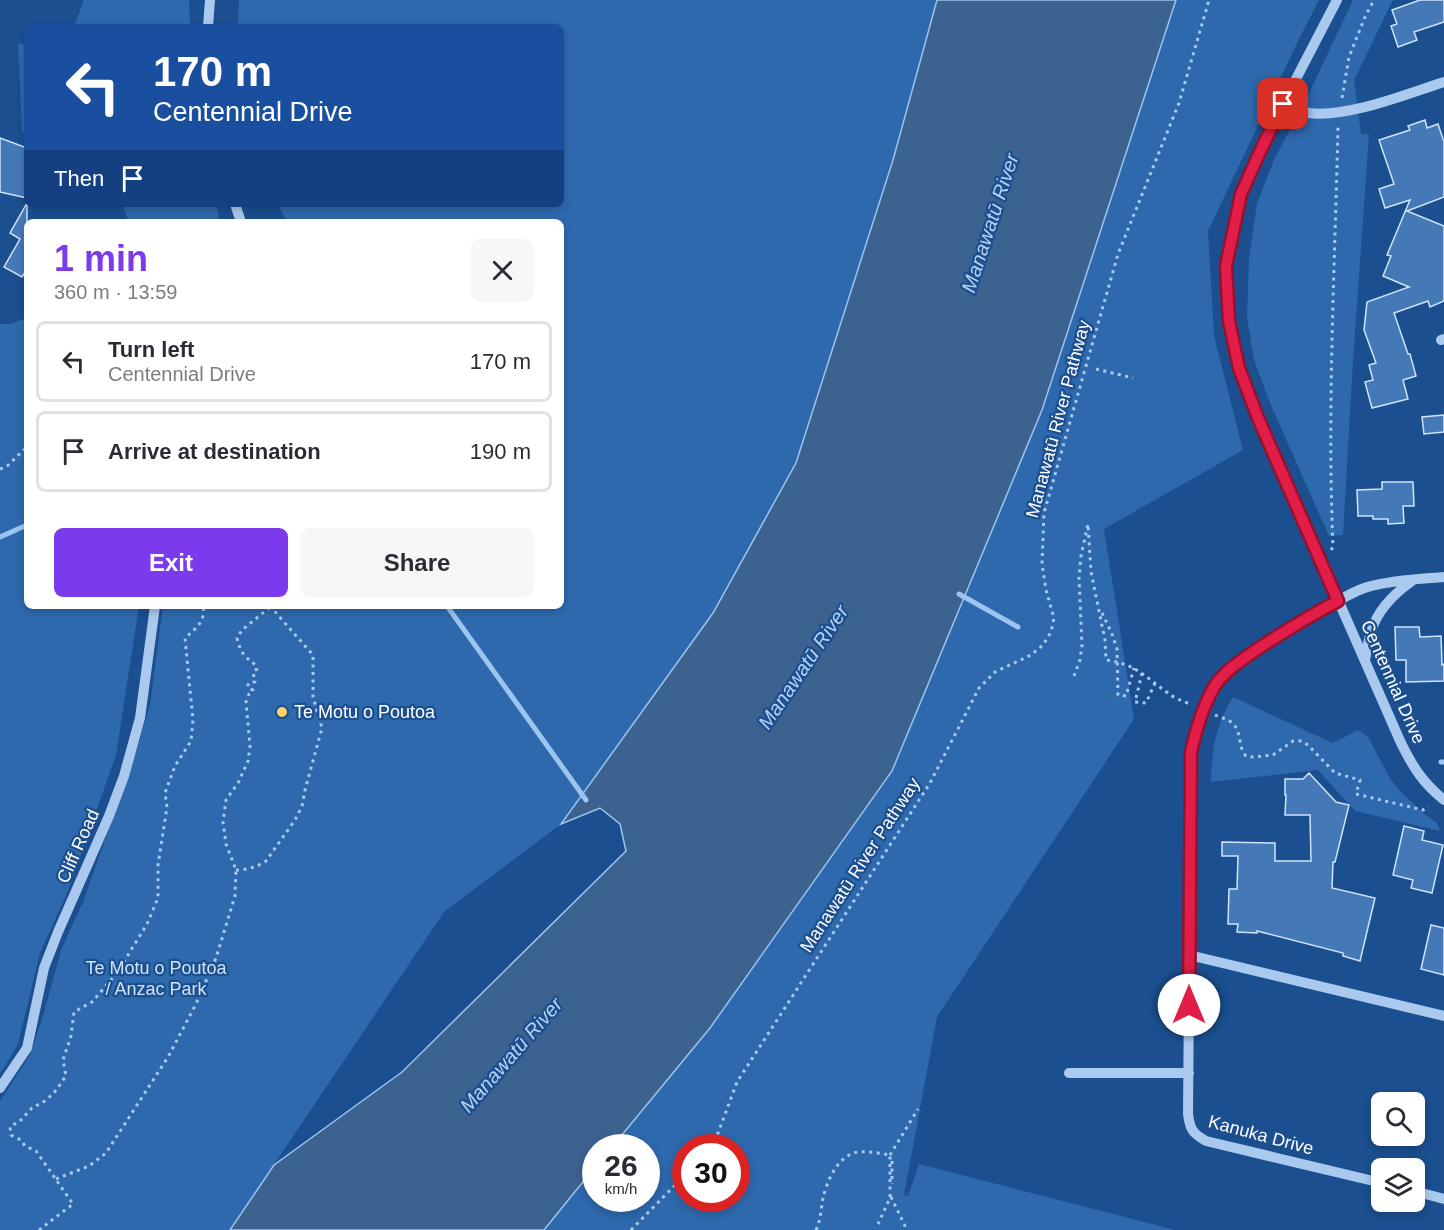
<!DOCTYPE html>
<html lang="en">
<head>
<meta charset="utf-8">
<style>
	:root { --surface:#fff; --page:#f7f7f7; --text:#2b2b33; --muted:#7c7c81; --line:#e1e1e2; --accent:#7c3aed }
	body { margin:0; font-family:Arial,sans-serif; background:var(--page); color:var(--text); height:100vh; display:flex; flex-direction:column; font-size:22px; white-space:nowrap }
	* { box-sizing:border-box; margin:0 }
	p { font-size:20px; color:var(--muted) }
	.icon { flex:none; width:33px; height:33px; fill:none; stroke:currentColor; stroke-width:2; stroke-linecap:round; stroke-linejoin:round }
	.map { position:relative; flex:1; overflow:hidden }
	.drawer { position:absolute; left:24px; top:219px; width:540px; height:390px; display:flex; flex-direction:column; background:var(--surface); border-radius:9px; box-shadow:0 3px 9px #0003 }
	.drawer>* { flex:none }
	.top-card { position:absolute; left:24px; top:24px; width:540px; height:183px; border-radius:9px; box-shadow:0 3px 9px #0003; background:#1a4fa0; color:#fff; overflow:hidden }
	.controls { position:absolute; left:1371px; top:1092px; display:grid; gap:12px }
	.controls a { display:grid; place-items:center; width:54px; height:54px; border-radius:9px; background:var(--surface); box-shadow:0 3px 9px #0003; font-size:30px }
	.speed { position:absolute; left:582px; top:1134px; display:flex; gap:12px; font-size:30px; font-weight:700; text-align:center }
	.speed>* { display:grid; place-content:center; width:78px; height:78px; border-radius:50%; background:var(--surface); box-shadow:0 3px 9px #0003; line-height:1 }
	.speed small { font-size:15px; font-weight:400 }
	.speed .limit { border:9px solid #d22; background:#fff; color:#111 }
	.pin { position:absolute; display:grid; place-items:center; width:51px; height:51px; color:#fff; margin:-26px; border-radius:12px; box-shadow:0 3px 9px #0006 }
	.me { position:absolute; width:66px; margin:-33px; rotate:0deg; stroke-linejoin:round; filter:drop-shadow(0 0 4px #0008) }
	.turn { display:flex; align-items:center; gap:21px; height:126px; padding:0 30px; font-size:27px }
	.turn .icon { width:78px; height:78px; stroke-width:2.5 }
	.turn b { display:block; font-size:42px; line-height:51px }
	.then { display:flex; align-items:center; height:57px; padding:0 30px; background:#0003; gap:12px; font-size:22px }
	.round { display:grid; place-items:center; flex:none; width:63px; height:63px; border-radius:9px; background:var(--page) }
	.head { display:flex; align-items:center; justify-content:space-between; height:102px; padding:0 30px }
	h1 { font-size:36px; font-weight:700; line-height:45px; color:var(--accent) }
	.button { display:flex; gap:12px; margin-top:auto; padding:12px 30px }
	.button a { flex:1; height:69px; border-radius:9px; background:var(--accent); color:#fff; font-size:24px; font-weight:700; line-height:69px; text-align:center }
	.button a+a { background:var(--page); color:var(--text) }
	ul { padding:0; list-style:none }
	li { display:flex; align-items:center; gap:18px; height:81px; margin:0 12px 9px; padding:0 18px; border:3px solid var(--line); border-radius:9px }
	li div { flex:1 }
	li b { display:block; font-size:22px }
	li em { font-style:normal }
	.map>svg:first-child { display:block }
	.green { fill:#2e69ad; fill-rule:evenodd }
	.water { fill:#3c6290; stroke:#9cc4f0; stroke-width:1.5 }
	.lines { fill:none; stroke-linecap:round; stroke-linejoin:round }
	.stream { stroke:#9cc4f0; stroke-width:5 }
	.building { fill:#4478b7; stroke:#cfe3fa; stroke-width:1.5 }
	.path { stroke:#a9c9ee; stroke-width:3; stroke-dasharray:3 4.5; stroke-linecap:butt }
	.minor { stroke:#a9c9ee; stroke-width:10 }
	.route-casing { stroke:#92132f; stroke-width:15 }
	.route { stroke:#e11d48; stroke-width:10 }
	.poi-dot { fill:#ffd166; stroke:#1b4f8f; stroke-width:2 }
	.labels { text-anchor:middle; stroke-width:4.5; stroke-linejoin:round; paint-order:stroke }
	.street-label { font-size:18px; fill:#fff; stroke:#1b4f8f }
	.poi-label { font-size:18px; fill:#fff; stroke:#1b4f8f; text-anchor:start }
	.park-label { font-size:18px; fill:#cfe3fa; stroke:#1b4f8f }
	.water-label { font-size:20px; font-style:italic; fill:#b5d3f5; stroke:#1b4f8f }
</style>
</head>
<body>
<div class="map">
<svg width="1444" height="1230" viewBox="0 0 1444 1230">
	<rect width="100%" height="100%" fill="#1b4f8f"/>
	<!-- green -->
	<path class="green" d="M84 0H189L190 27H74Z
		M239 0H937L893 160 796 463 713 613 561 824 444 912 230 1230H0V1101L30 1055 43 1016 61 950 83 902 133 761 150 705 163 606H561V222H287L278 204H561V27H238Z
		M1176 0H1319L1299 39 1208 231 1214 336 1243 450 1104 529 1134 719 937 1017 904 1195 908 1196 919 1164 1175 1230H544L595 1167 596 1198H646V1148L612 1147 710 1028 892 771 1042 410ZM686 1148H736V1198H686Z
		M1353 0H1393L1354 80 1361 134H1369L1353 361 1343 535 1329 536 1270 403 1254 360 1247 317 1249 259 1257 203 1274 160 1311 89Z
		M18 43 27 45V138L22 130Z
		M122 204H216L220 222H129Z
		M27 318V606H139L116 755 68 891 40 953 18 1044 4 1068 0 1073V324H10Z
		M1233 697 1333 743 1358 730 1368 737 1391 780 1402 793 1423 813 1437 823 1440 831 1355 811 1318 770 1211 782C1212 749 1215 726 1233 697Z"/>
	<!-- water -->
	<path class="water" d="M937 0H1176L1042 410 892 771 710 1028 612 1147 596 1148 595 1167 544 1230H230L274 1165 402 1072 626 851 620 824 600 808 561 824 713 613 796 463 893 160Z"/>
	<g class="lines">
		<!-- stream -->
		<path class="stream" d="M0 537 27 525
			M959 594 1018 627
			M447 606 586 800
			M1441 762H1444"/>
	</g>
	<!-- building -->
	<path class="building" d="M1420 0H1444V22L1414 32 1417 40 1398 47 1391 26 1397 24 1392 10Z
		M1425 120 1427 128 1438 124 1444 142V197L1407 211 1444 226V301L1430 307 1428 301 1394 313 1408 354H1410L1416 376 1403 380 1408 399 1372 408 1365 382 1373 380 1369 365 1376 363 1364 330 1367 302 1409 287 1383 276 1391 256 1387 255 1410 200 1385 208 1379 189 1394 184 1379 140 1410 130 1408 126Z
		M0 138 27 148V198L0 192Z
		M27 203V269L22 277 4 267 20 239 10 233Z
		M1444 415V432L1424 434 1422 417Z
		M1382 482H1413L1414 506H1403L1404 523 1388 524V519H1373V516H1358L1357 490 1382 489Z
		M1395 627H1419L1420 637 1441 636 1442 665 1444 664V681L1406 682V660H1396Z
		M1309 773 1336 802 1349 805 1335 862H1333L1332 888 1375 898 1360 961 1343 956V953L1257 931V933L1237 932 1238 924H1228L1229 889H1237L1238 856H1222V842L1275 843V861H1311L1310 815H1285L1286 795H1285V779H1303Z
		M1404 826 1424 831 1422 840 1443 845 1432 893 1411 888 1413 880 1393 875Z
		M1431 925 1444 928V975L1421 969Z"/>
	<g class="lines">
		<!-- path -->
		<path class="path" d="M1342 98 1349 57 1365 17 1374 0
			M1096 369 1133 378
			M0 469 7 466 27 447
			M1331 550 1333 547C1327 407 1335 265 1338 125
			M1102 613 1112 634 1117 649 1118 695 1126 696 1134 668
			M1142 673 1135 702 1146 703 1155 683
			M1074 676 1080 660 1082 645 1079 578 1081 556 1088 524 1091 572 1105 640 1106 660C1136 664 1145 677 1168 693 1174 698 1182 701 1190 704
			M1215 715C1221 718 1229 719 1233 724 1242 732 1238 748 1246 756L1253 757 1273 755 1293 741H1301L1308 745 1335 773 1360 780 1356 794 1423 810 1428 806
			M236 870C246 870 257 867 266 861L295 820 302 806 305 790 322 728 313 697V655L270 606
			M711 1148 714 1144 737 1082 930 783 979 688 995 672 1031 655 1043 645 1051 632 1054 618 1046 590 1042 564 1044 513 1118 254 1179 103 1209 0
			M890 1155 918 1109
			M892 1161V1184
			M56 1179 89 1166 106 1153 168 1057 196 1004 216 958 235 896 236 870 226 844 223 822 226 800 238 783 248 761 250 746 246 702 249 694 253 690 248 688V685L250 682H255L253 672 257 669C254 662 251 662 246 657 241 652 239 646 237 638L242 630 270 607
			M891 1197 907 1230
			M39 1230 73 1204 36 1151 25 1146 21 1140 11 1135 10 1127 21 1120 32 1108 45 1101 54 1093 66 1076 63 1060 71 1036 74 1012 92 1002 117 973 147 924 158 898V865L167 807 165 793 175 766 191 741 193 720 185 638C195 629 206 622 203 606
			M631 1230 686 1174
			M816 1230C821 1219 821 1209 823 1198 827 1181 838 1155 858 1152 868 1151 880 1153 890 1155V1198L878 1224"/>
		<!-- minor -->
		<path class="minor" d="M1337 0 1283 104 1258 156 1241 194 1226 266 1229 321 1239 368 1258 418 1401 743C1413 767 1422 782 1444 800
			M208 27 210 0
			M1283 104C1291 107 1300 111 1309 113 1348 118 1406 94 1444 82
			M235 204 241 222
			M1441 340 1444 339
			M1365 660C1367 650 1368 641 1371 632 1377 611 1395 593 1412 581
			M1189 955 1444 1016
			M1069 1073H1189
			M0 1088 27 1048 44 968 58 932 109 816 124 776 140 718 155 606
			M1382 1183 1206 1141C1192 1133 1190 1129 1188 1114L1191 752C1195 730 1202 702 1217 684 1244 651 1296 623 1334 603 1346 597 1357 589 1371 586 1394 580 1420 579 1444 577
			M1414 1191 1444 1199"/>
	</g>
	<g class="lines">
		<defs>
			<path id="route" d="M1189 1005 1191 752C1196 729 1202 708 1214 687 1224 671 1243 659 1259 648 1285 631 1311 615 1338 601L1258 418 1239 368 1229 321 1226 266 1241 194 1258 156 1283 104"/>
		</defs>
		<!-- route casing -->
		<use href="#route" class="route-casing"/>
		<!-- route -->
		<use href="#route" class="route"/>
	</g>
	<!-- markers -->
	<circle class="poi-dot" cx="282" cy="712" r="6"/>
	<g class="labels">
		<!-- street labels -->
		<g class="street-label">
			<text transform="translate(1058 419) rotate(-75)" y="6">Manawatū River Pathway</text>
			<text transform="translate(1393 682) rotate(66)" y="6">Centennial Drive</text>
			<text transform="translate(78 846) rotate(-66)" y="6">Cliff Road</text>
			<text transform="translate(860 865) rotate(-57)" y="6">Manawatū River Pathway</text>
			<text transform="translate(1261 1135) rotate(15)" y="6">Kanuka Drive</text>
		</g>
		<!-- poi labels -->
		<g class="poi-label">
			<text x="294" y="718">Te Motu o Poutoa</text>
		</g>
		<!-- park labels -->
		<g class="park-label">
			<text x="156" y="974">Te Motu o Poutoa<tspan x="156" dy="21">/ Anzac Park</tspan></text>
		</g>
		<!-- water labels -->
		<g class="water-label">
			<text transform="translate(990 223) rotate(-72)" y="7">Manawatū River</text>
			<text transform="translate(803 667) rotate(-56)" y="7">Manawatū River</text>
			<text transform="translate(511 1055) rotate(-49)" y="7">Manawatū River</text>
		</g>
	</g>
</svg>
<div class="controls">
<a><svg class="icon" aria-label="search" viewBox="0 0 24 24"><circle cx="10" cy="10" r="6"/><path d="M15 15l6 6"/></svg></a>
<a><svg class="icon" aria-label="layers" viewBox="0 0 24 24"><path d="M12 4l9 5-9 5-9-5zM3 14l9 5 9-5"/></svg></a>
</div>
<div class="speed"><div>26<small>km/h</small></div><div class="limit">30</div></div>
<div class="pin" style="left:1283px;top:104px;background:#d93025"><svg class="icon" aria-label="arrive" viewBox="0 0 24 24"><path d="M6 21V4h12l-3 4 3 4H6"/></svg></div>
<svg class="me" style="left:1189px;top:1005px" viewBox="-20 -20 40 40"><circle r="19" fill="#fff"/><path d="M0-13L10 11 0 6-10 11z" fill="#e11d48"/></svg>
<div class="top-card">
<div class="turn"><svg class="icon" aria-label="left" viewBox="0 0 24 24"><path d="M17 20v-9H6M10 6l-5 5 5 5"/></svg><div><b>170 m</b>Centennial Drive</div></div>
<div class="then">Then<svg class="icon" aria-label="arrive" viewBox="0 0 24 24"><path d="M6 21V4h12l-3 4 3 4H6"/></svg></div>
</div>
<section class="drawer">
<div class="head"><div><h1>1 min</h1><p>360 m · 13:59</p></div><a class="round"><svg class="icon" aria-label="close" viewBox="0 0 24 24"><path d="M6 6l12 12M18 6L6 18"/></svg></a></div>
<ul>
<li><svg class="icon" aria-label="left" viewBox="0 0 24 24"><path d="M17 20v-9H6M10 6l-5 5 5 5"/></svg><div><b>Turn left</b><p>Centennial Drive</p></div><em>170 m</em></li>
<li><svg class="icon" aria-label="arrive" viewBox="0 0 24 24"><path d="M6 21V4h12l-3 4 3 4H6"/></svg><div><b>Arrive at destination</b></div><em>190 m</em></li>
</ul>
<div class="button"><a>Exit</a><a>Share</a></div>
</section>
</div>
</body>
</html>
